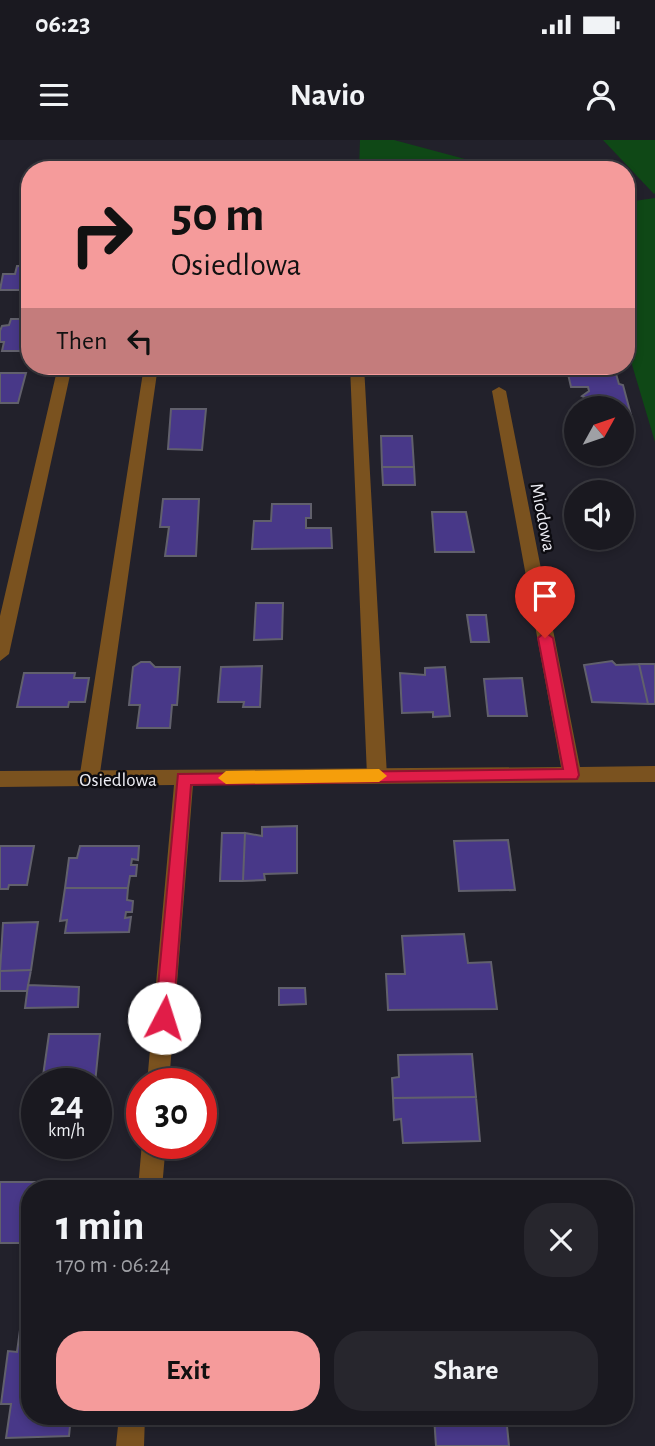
<!DOCTYPE html>
<html lang="en">
<head>
<meta charset="utf-8">
<style>
	:root { --surface:#1a1920; --page:#27262d; --text:#f1f3f6; --muted:#9fa0a5; --line:#38383e; --accent:#f59b9b }
	body { margin:0; font-family:"Alegreya Sans",sans-serif; background:var(--page); color:var(--text); height:100vh; display:flex; flex-direction:column; font-size:26px; white-space:nowrap }
	* { box-sizing:border-box; margin:0 }
	p { font-size:23px; color:var(--muted) }
	.icon { flex:none; width:38px; height:38px; fill:none; stroke:currentColor; stroke-width:2; stroke-linecap:round; stroke-linejoin:round }
	.map { position:relative; flex:1; overflow:hidden }
	.panel { position:absolute; left:21px; top:1040px; width:612px; height:245px; display:flex; flex-direction:column; background:var(--surface); border-radius:28px; box-shadow:0 4px 10px #0003,0 0 0 2px var(--line) }
	.panel>* { flex:none }
	.banner { position:absolute; left:21px; top:21px; width:614px; height:214px; border-radius:28px; box-shadow:0 4px 10px #0003,0 0 0 2px var(--line); background:#f59b9b; color:#111; overflow:hidden }
	.needle { width:46px; rotate:50deg }
	.buttons { position:absolute; left:564px; top:256px; display:grid; gap:14px }
	.buttons a { display:grid; place-items:center; width:70px; height:70px; border-radius:50%; background:var(--surface); box-shadow:0 4px 10px #0003,0 0 0 2px var(--line); font-size:35px }
	.speed { position:absolute; left:21px; top:928px; display:flex; gap:14px; font-size:35px; font-weight:700; text-align:center }
	.speed>* { display:grid; place-content:center; width:91px; height:91px; border-radius:50%; background:var(--surface); box-shadow:0 4px 10px #0003,0 0 0 2px var(--line); line-height:1 }
	.speed small { font-size:18px; font-weight:400 }
	.speed .limit { border:10px solid #d22; background:#fff; color:#111 }
	.pin { position:absolute; display:grid; place-items:center; width:60px; height:60px; color:#fff; margin:-72px -30px; border-radius:50% 50% 50% 0; rotate:-45deg; box-shadow:0 0 7px #0007 }
	.pin .icon { rotate:45deg }
	.me { position:absolute; width:77px; margin:-38px; rotate:5deg; stroke-linejoin:round; filter:drop-shadow(0 0 5px #0008) }
	.turn { display:flex; align-items:center; gap:24px; height:147px; padding:0 35px; font-size:32px }
	.turn .icon { width:91px; height:91px; stroke-width:2.5 }
	.turn b { display:block; font-size:49px; line-height:60px }
	.then { display:flex; align-items:center; height:66px; padding:0 35px; background:#0003; gap:14px; font-size:26px }
	.round { display:grid; place-items:center; flex:none; width:74px; height:74px; border-radius:28px; background:var(--page) }
	.summary { display:flex; align-items:center; justify-content:space-between; height:119px; padding:0 35px }
	h1 { font-size:42px; font-weight:700; line-height:52px }
	.cta { display:flex; gap:14px; margin-top:auto; padding:14px 35px }
	.cta a { flex:1; height:80px; border-radius:28px; background:var(--accent); color:#111; font-size:28px; font-weight:700; line-height:80px; text-align:center }
	.cta a+a { background:var(--page); color:var(--text) }
	.status { display:flex; justify-content:space-between; align-items:center; height:49px; padding:0 35px; background:var(--surface); direction:ltr }
	.status svg { height:19px; fill:currentColor }
	header { display:flex; justify-content:space-between; align-items:center; height:91px; padding:0 35px; background:var(--surface); font-size:32px; font-weight:700 }
	.map>svg:first-child { display:block }
	.green { fill:#0f4816 }
	.building { fill:#483888; stroke:#61606c; stroke-width:2 }
	.lines { fill:none; stroke-linecap:round; stroke-linejoin:round }
	.service { fill:#7a521f; fill-rule:evenodd }
	.minor { fill:#7a521f; fill-rule:evenodd }
	.route { fill:#e11d48; stroke:#92132f; stroke-width:2 }
	.slow { fill:#f59e0b }
	.labels { text-anchor:middle; stroke-width:5; stroke-linejoin:round; paint-order:stroke }
	.street-label { font-size:19px; fill:#ededf4; stroke:#0c0b10 }
</style>
</head>
<body>
<div class="status"><b>06:23</b><svg viewBox="0 0 49 12"><path d="M0 12V9h3v3zM5 12V6h3v6zM10 12V3h3v9zM15 12V0h3v12zM26 1h20v11H26zM47 4h2v5h-2z"/></svg></div>
<header><svg class="icon" aria-label="menu" viewBox="0 0 24 24"><path d="M4 6h16M4 12h16M4 18h16"/></svg>Navio<svg class="icon" aria-label="person" viewBox="0 0 24 24"><circle cx="12" cy="8" r="4"/><path d="M4 21q1-7 8-7t8 7"/></svg></header>
<div class="map">
<svg width="655" height="1306" viewBox="0 0 655 1306">
	<rect width="100%" height="100%" fill="#22212b"/>
	<!-- green -->
	<path class="green" d="M360 0H394L506 30H359Z
		M603 0H655V53L654 54Z
		M655 58V302L627 208V62Z"/>
	<!-- building -->
	<path class="building" d="M17 126H30V150H0L3 134H15Z
		M11 179H30L26 211H2L4 202H0V191L2 186 9 185Z
		M593 232 616 234 619 244 623 245 631 275H621V268L590 267 588 259 582 256 589 251 588 247H571L568 234Z
		M0 233H26L18 263H0Z
		M171 269H206L202 310 168 309Z
		M381 296H412L414 327H382Z
		M382 327H414L415 345H383Z
		M163 359H199L196 416H165L169 387H160Z
		M272 364H311V378H306V388H331L332 408 252 409 254 381H271Z
		M432 372H466L474 412H435Z
		M256 463H283L282 499 254 500Z
		M467 475H486L489 502H471Z
		M612 521 616 525 639 524 648 564 592 562 584 525Z
		M141 522H150L155 527H180L177 565H172L170 588H137L140 565H129L133 527Z
		M639 524H655V564H648Z
		M262 526 260 567H243L244 562H218L221 527Z
		M445 527 450 576 433 577V572L402 573 400 533 425 535V528Z
		M24 533H75L74 538H89L85 562H69L68 567H17Z
		M522 538 527 576H488L484 539Z
		M297 686V733L264 734 265 740 243 741 245 693 262 696V687Z
		M222 693H245L243 741H220Z
		M508 700 515 750 459 751 454 701Z
		M0 706H34L27 745H9L8 749H0Z
		M80 706H139L138 720 132 719 131 725H137L136 736H130L128 748H65L69 718H77Z
		M65 748H128L127 760 133 761 132 772H126L125 778 131 777 129 792 65 793 67 780 60 781Z
		M38 782 31 830 0 831 3 783Z
		M464 794 468 823 491 822 497 869 388 870 386 834H405L402 796Z
		M31 830 27 851H0V831Z
		M28 845 79 847 78 867 25 868Z
		M279 848H305L306 864 279 865Z
		M49 894H100L95 943H42Z
		M472 914 476 957 393 958 392 938 399 937 398 915Z
		M476 957 480 1001 403 1003 401 979 394 980 393 958Z
		M0 1042H42L41 1048H30V1103H0Z
		M26 1146H30V1276H71L69 1296 6 1298 11 1264H1L8 1211 17 1212Z
		M434 1276H506L509 1306H436Z"/>
	<g class="lines">
		<!-- service -->
		<path class="service" d="M144 226H158L99 640 96 646H82L79 640Z
			M350 226H364L387 636 384 642H370L367 636Z"/>
		<!-- minor -->
		<path class="minor" d="M58 226H72L9 514 0 521V476Z
			M499 247 506 251 580 627 655 626V642L193 645 169 943H147L174 645 0 647V631L561 627 492 251Z
			M142 1003H166L162 1048H138Z
			M119 1276H145L144 1306H116Z"/>
	</g>
	<!-- route -->
	<path class="route" d="M545 492 553 498 579 635 577 639 191 645 173 878 170 884 164 886 157 884 155 878 178 634 563 629 538 498Z"/>
	<!-- slow -->
	<path class="slow" d="M379 629 387 636 379 642 226 644 218 638 226 631Z"/>
	<g class="labels">
		<!-- street labels -->
		<g class="street-label">
			<text transform="translate(544 377) rotate(79)" y="7">Miodowa</text>
			<text x="118" y="646">Osiedlowa</text>
		</g>
	</g>
</svg>
<div class="buttons">
<a><svg class="needle" viewBox="-14 -14 28 28"><path d="M0-13l5 13h-10z" fill="#e53935"/><path d="M0 13l5-13h-10z" fill="#9fa0a5"/></svg></a>
<a><svg class="icon" aria-label="sound" viewBox="0 0 24 24"><path d="M4 9h4l5-4v14l-5-4H4zM17 9q2 3 0 6"/></svg></a>
</div>
<div class="speed"><div>24<small>km/h</small></div><div class="limit">30</div></div>
<div class="pin" style="left:545px;top:498px;background:#d93025"><svg class="icon" aria-label="arrive" viewBox="0 0 24 24"><path d="M6 21V4h12l-3 4 3 4H6"/></svg></div>
<svg class="me" style="left:164px;top:878px" viewBox="-20 -20 40 40"><circle r="19" fill="#fff"/><path d="M0-13L10 11 0 6-10 11z" fill="#e11d48"/></svg>
<div class="banner">
<div class="turn"><svg class="icon" aria-label="right" viewBox="0 0 24 24"><path d="M7 20v-9h11M14 6l5 5-5 5"/></svg><div><b>50 m</b>Osiedlowa</div></div>
<div class="then">Then<svg class="icon" aria-label="left" viewBox="0 0 24 24"><path d="M17 20v-9H6M10 6l-5 5 5 5"/></svg></div>
</div>
<section class="panel">
<div class="summary"><div><h1>1 min</h1><p>170 m · 06:24</p></div><a class="round"><svg class="icon" aria-label="close" viewBox="0 0 24 24"><path d="M6 6l12 12M18 6L6 18"/></svg></a></div>
<div class="cta"><a>Exit</a><a>Share</a></div>
</section>
</div>
</body>
</html>
